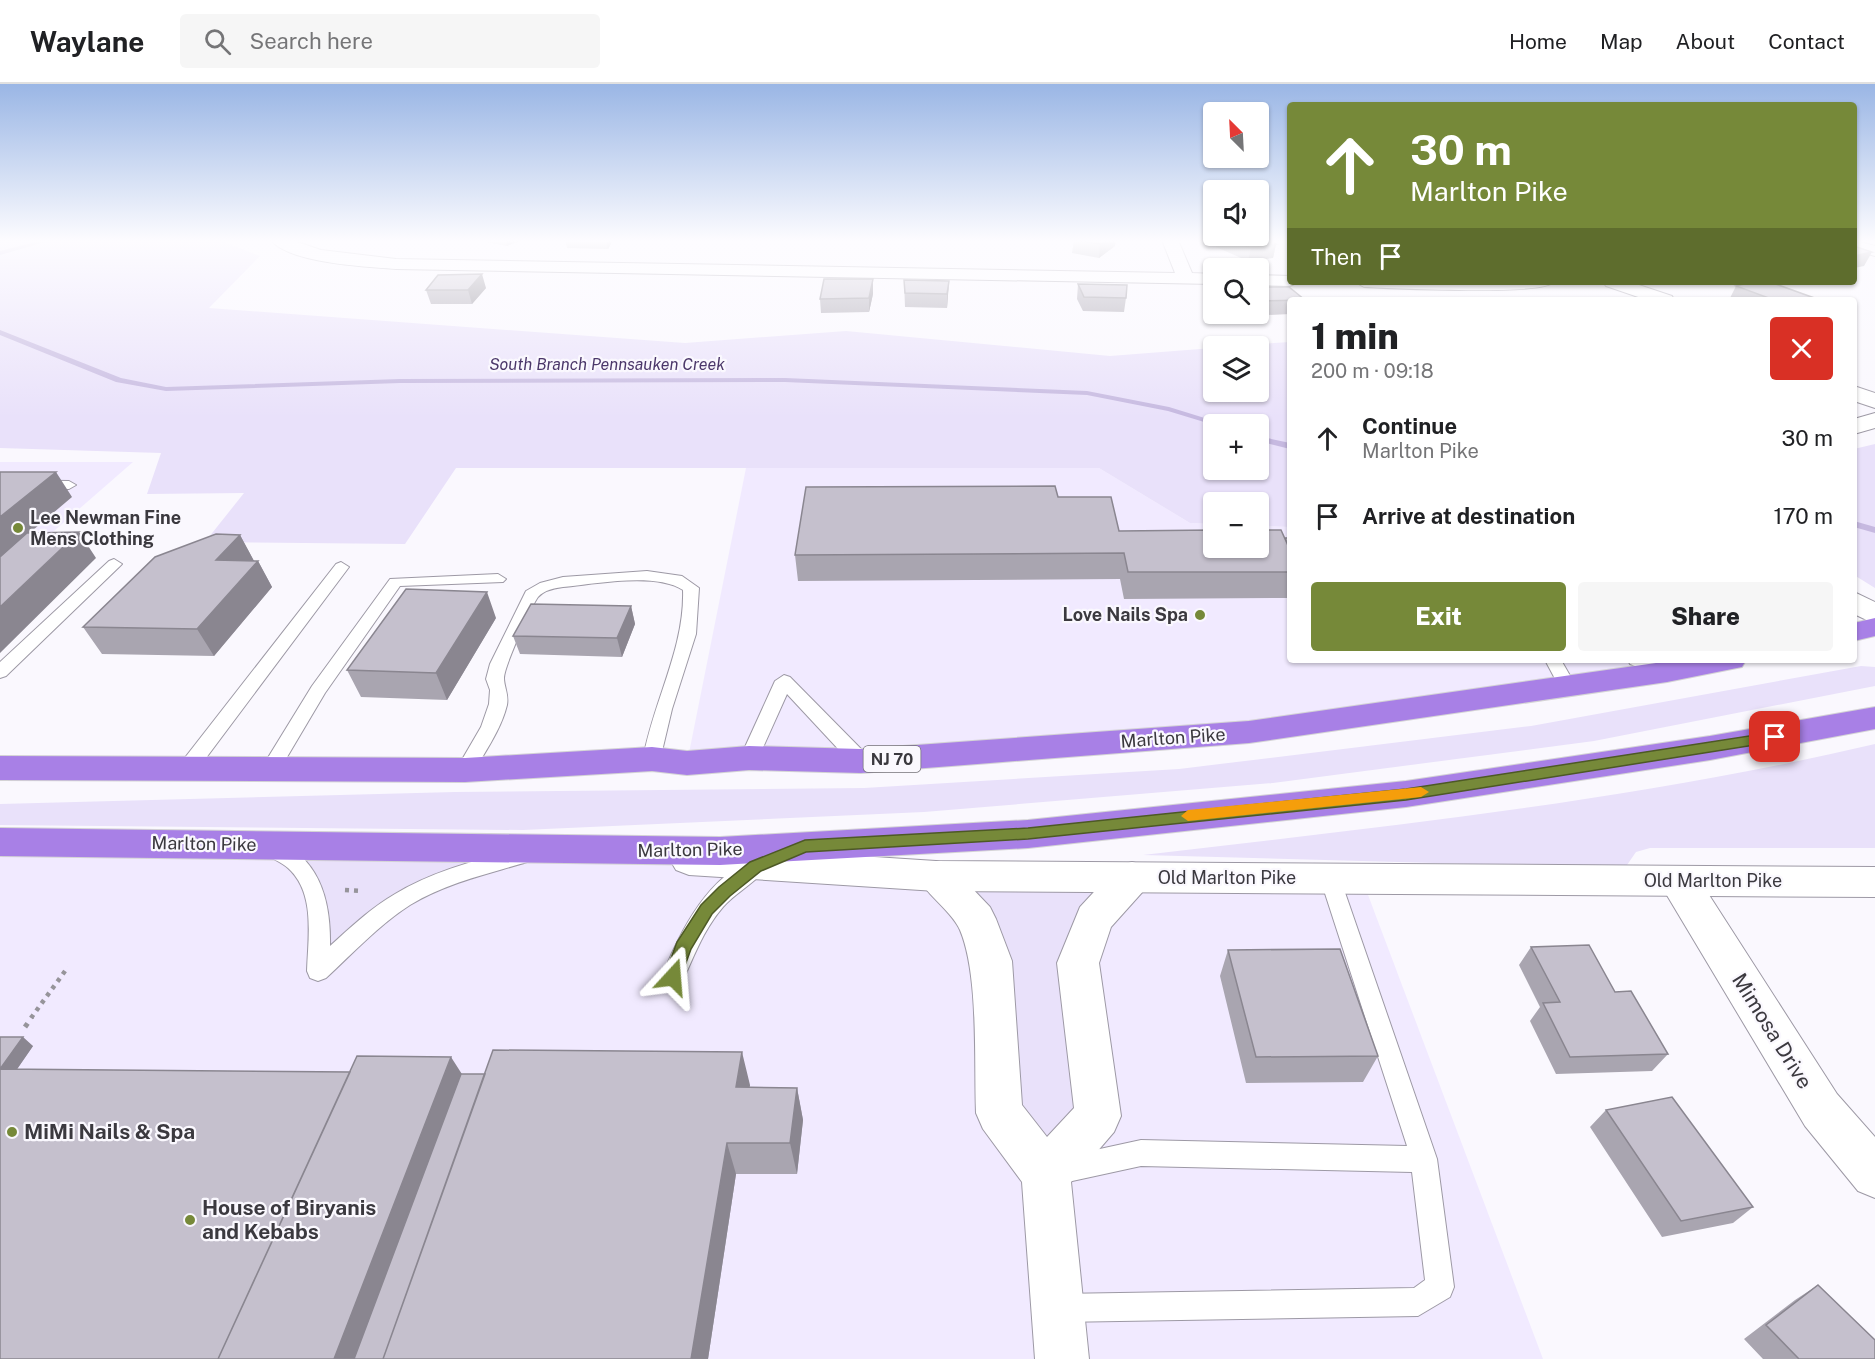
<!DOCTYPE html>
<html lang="en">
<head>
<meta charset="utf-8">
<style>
	:root { --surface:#fff; --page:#f6f6f6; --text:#202124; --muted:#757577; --line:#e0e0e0; --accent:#768939 }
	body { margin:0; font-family:"Public Sans",sans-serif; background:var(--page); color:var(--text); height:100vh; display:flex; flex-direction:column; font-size:22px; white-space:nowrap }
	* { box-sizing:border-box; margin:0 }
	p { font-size:20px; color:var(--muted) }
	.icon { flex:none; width:33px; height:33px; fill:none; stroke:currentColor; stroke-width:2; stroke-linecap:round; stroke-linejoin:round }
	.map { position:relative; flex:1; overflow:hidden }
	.drawer { position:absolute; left:1287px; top:213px; width:570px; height:366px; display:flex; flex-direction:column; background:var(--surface); border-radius:6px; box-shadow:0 2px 4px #0004 }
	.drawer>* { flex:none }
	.guide { position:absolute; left:1287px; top:18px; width:570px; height:183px; border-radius:6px; box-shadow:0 2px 4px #0004; background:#768939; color:#fff; overflow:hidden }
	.needle { width:39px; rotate:336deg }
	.fabs { position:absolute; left:1203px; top:18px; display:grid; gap:12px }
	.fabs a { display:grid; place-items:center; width:66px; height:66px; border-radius:6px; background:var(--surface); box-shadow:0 2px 4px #0004; font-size:30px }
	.pin { position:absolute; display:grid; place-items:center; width:51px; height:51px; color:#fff; margin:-26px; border-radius:12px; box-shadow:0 3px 9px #0006 }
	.me { position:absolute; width:66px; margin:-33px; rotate:19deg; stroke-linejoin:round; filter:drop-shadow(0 0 4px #0008) }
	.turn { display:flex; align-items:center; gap:21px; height:126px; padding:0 24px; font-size:27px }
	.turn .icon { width:78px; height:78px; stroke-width:2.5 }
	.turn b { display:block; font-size:42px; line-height:51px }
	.then { display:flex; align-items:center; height:57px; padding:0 24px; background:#0003; gap:12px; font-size:22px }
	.round { display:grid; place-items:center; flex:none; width:63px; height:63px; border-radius:6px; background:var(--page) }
	.headline { display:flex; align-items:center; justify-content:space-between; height:102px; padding:0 24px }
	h1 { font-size:36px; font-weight:800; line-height:45px }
	.primary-button { display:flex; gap:12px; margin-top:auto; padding:12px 24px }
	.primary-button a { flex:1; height:69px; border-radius:6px; background:var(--accent); color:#fff; font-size:24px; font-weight:800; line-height:69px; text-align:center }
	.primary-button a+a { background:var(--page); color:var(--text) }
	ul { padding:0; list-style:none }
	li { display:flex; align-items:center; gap:18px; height:78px; padding:0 24px }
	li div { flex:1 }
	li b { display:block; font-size:22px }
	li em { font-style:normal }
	header { display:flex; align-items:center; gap:36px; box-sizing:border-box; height:84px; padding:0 30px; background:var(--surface); border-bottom:2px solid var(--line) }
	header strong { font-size:28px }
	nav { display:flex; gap:33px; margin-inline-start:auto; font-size:21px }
	.search { width:420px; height:54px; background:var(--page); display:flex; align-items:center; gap:15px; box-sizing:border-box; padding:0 21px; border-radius:6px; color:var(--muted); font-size:22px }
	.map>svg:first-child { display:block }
	.built { fill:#f1eaff }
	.green { fill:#e9e1fa; fill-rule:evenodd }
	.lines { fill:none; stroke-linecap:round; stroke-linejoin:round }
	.stream { fill:#c6b9e0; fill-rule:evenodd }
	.lane-casing { stroke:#9d99a5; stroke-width:2 }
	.street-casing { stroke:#9d99a5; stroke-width:2 }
	.secondary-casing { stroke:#9d99a5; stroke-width:2 }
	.highway-casing { stroke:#d4d3d5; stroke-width:2 }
	.path-far1 { stroke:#96949a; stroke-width:4.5; stroke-dasharray:4 5; stroke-linecap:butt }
	.path { stroke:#96949a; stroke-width:5; stroke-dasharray:4.5 7; stroke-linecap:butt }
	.lane { fill:#fff; fill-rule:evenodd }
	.street { fill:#fff; fill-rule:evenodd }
	.secondary { fill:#fff; fill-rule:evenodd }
	.highway { fill:#a880e6; fill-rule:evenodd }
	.wall { fill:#a9a5b0 }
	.shaded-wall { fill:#8a8690 }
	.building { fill:#c5c0cd; stroke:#8a8690; stroke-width:1.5 }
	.route { fill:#768939; stroke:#4d5925; stroke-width:1.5 }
	.slow { fill:#f59e0b }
	.poi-dot { fill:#768939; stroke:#faf8fe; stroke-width:2 }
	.labels { text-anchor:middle; stroke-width:4.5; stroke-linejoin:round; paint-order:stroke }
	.far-water-label { font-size:16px; font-style:italic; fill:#4b376a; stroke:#faf8fe }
	.shield { fill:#faf8fe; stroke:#747278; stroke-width:1.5 }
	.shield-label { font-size:16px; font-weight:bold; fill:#3b393f }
	.poi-label { font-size:18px; font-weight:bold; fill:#3b393f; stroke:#faf8fe; text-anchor:start }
	.street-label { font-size:18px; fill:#3b393f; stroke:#faf8fe }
	.near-street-label { font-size:21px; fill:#3b393f; stroke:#faf8fe }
	.near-poi-label { font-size:21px; font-weight:bold; fill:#3b393f; stroke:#faf8fe; text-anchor:start }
</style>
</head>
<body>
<header>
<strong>Waylane</strong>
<div class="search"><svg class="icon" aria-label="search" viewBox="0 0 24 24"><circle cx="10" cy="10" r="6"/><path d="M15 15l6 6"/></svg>Search here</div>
<nav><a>Home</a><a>Map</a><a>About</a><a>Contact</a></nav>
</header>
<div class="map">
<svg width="1875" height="1275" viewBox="0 0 1875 1275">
	<rect width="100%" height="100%" fill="#faf8fe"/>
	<!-- built -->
	<path class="built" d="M0 378H133L0 494Z
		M746 384H1099L1190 439 1213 440 1214 464H1258L1259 442 1290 443V576H1665L1667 588 1249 648 687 679Z
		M0 758 268 761 936 792 1078 879 1132 793 1362 795 1543 1275H0Z"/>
	<!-- green -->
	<path class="green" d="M0 156H219L260 172 209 224 685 259 846 247 1110 272 1213 264 1214 308H1258V262H1231L1290 258V443L1259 442 1258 418H1214L1213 440 1190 439 1099 384H456L405 460 205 458 244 409 147 410 161 369 0 364ZM1214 340H1258V386H1214Z
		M1875 360V504L1854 491V365Z
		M1861 582 1875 583V602L1594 657 1273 699 924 728 523 746 0 741V720L455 708 864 704 1179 685 1531 642Z
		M1875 660V764H1650L1636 768 1627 781 1621 784 1143 771C1388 742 1634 717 1875 660Z
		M268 761 540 766 422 805 318 887 314 805Z
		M936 792 1132 793 1094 835 1098 1032 1046 1090 999 1029 991 877Z"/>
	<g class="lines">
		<!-- stream -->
		<path class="stream" d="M44 156H52L0 171V167Z
			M0 246 121 294 166 303 400 295 785 294 1087 307 1169 323 1224 340 1214 341 1168 327 1087 311 785 298 400 299 166 307 116 298 0 251Z
			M1258 352 1290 359V365L1258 357Z
			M1854 437 1875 443V449L1854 443Z"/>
		<defs>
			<path id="lane" d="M0 396 69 397 76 401 69 405 0 404Z
				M114 475 122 480 119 483 6 592 0 594V578L109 477Z
				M341 478 349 483 194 690H180L178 685 180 680 336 480Z
				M647 487 682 492 699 504 696 550 672 625 659 680H645L643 675C653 618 685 564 683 506 655 488 596 500 563 503 555 504 544 506 538 513 531 523 504 583 504 594 504 603 509 610 507 621 501 646 484 669 472 691H458L456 686 481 643 489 620 490 606 486 595 490 580 526 507 540 499 563 493Z
				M498 490 506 495 503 498 400 502 325 609 277 690H263L261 685 312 602 390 495Z
				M1545 576H1561L1576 602 1573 606H1561Z
				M1628 576C1643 576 1666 574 1676 588L1667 594 1630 580Z
				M784 591 790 593 868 672 870 677 868 682H854L787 610 756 679H742L740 674 775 597Z
				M269 754C319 770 331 815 330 862 351 843 371 824 395 810 433 787 478 776 520 764L527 766 530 772 527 778C488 790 446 799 410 821 379 841 353 869 326 894L318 897 310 894 307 887C308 854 316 809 288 784 279 776 265 773 259 762L262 756Z
				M757 774 764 776 767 782C760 796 735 809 723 823 703 846 694 873 681 900L673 903 665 900 662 893C679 849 708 790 757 774Z
				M1330 786 1337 788 1340 794 1437 1075 1454 1203 1450 1213 1418 1232 1059 1238 1049 1234 1045 1224 1049 1214 1059 1210 1414 1204 1425 1196 1412 1088 1141 1082 1063 1099 1054 1095 1050 1086 1054 1077 1063 1073 1141 1056 1407 1062 1320 794 1323 788Z"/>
			<path id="street" d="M271 156H291L321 166 396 175 1175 189 1162 156H1178L1192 189 1214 190V200L396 185C368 183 288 179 271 156Z
				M1854 156 1875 162V172L1854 166Z
				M1258 191 1290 192V198H1298L1290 202 1258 201Z
				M1355 198H1554C1544 212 1390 204 1364 203Z
				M936 777 950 781 990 823 996 835 1012 877 1022 1021 1047 1053 1074 1024 1057 879 1080 823 1118 782 1132 778 1146 782 1151 793 1146 804 1111 843 1099 879 1121 1032 1114 1048 1071 1098 1089 1275H1035L1022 1098 983 1045 976 1029C974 977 979 891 960 846 951 826 927 812 917 792L922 781Z
				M1679 782 1693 786 1837 1010 1875 1053V1114L1858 1107 1805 1042 1665 808 1660 797 1665 786Z"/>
			<path id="secondary" d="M1603 198H1630L1672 212 1674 216H1647L1606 202Z
				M1854 302 1875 309V324L1854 317Z
				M1875 329V344L1854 350V335Z
				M1854 508 1875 518V540L1854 530Z
				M689 761 936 777 1875 783V813L936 807 689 791 676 786 670 776 676 766Z"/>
			<path id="highway" d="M1875 534V552L1854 557V539Z
				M1677 576H1746L1742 583 1667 598 1249 659 861 689 749 686 687 691 652 687 465 698 0 696V672L465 674 652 663 687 667 749 662 861 665 1249 637Z
				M1875 623V645L1710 676 1406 723 1028 764 720 781 0 772V744L720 753 1028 736 1406 697 1710 652Z"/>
		</defs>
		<!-- lane casing -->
		<use href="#lane" class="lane-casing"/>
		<!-- street casing -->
		<use href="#street" class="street-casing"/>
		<!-- secondary casing -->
		<use href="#secondary" class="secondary-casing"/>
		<!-- highway casing -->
		<use href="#highway" class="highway-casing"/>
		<!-- path-far1 -->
		<path class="path-far1" d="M345 806 362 807
			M31 934 68 883"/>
		<!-- path -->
		<path class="path" d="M25 943 32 933"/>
		<!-- lane -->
		<use href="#lane" class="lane"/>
		<!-- street -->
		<use href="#street" class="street"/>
		<!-- secondary -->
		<use href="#secondary" class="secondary"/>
		<!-- highway -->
		<use href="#highway" class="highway"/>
	</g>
	<!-- wall -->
	<path class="wall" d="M476 156H522L507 162Z
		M565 156H613L608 165 567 164Z
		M1074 156 1115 162 1099 174 1072 169Z
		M1218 156H1273L1272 158 1276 160 1273 174 1248 177 1216 163Z
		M904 196 949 197 948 211 947 224 905 223Z
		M1078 200 1126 214 1124 228 1083 227 1077 215Z
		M1736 202 1820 216H1729Z
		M1258 203 1305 216H1290V230L1248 232 1246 230H1258Z
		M486 204 472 220H431L426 206Z
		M873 210 869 228 821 229 820 215Z
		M1058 413 1119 447 1290 454V514L1124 515 1120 495 798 497 795 471Z
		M240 451 254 477H258L272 503 214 572 102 570 83 543Z
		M631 522 635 540 622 573 520 570 513 552Z
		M496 534 447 616 361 613 347 586Z
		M1531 863 1615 908 1668 970 1652 987 1556 990 1530 937 1540 923 1519 881Z
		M1228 866 1378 972 1363 998 1246 999 1220 892Z
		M0 953 33 962 17 985 461 990 750 1001 749 1003 797 1004 803 1036 797 1090H736L708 1275H0Z
		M1606 1026 1753 1123 1733 1139 1662 1153 1590 1043Z
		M1818 1201 1875 1275H1763L1744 1255 1795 1216Z"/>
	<!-- shaded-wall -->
	<path class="shaded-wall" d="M505 156H522L507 162Z
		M606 156H613L608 165Z
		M1107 156H1116L1115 162 1099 174 1100 160Z
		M1259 156H1273L1271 161 1276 160 1273 174 1248 177 1251 164Z
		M1872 168 1864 182 1854 184V172Z
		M482 190 486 204 472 220 468 206Z
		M873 195V210L869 228V214Z
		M949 197 948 211 947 224V210Z
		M56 388 72 413 0 474V433Z
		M79 448 96 474 0 569V523Z
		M240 451 254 477 216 476Z
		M258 477 272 503 214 572 197 545Z
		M487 508 496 534 447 616 436 589Z
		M631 522 635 540 622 573 617 554Z
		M23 953 33 962 11 994 0 985Z
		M742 968 750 1001 745 1035 736 1003Z
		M451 973 467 998 365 1275H334Z
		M797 1004 803 1036 797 1090 790 1059Z
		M727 1059 736 1090 708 1275H691Z"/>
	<!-- building -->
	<path class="building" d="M1075 156H1107L1100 160Z
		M1231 156H1268L1276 160 1251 164Z
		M1854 162 1872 168 1854 172Z
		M482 190 468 206H426L438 191Z
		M824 195H873L869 214 820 215Z
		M904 196 949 197 947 210 905 209Z
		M1753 198H1770L1820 216H1774L1736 202Z
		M1078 200 1127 201 1126 214 1084 213Z
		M1258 203H1289L1305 216 1258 217Z
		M0 388H56L0 433Z
		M1055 402 1058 413H1111L1119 447 1214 446V464H1258V446H1281L1290 466V488H1128L1124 469 795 471 806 403Z
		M79 448 0 523V473L27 449Z
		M216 450 240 451 216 476 258 477 197 545 83 543 155 473Z
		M1285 454H1290V466Z
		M406 505 487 508 436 589 347 586Z
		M531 520 631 522 617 554 513 552Z
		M1589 861 1615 908 1631 907 1668 970 1570 973 1543 919 1560 918 1531 863Z
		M1340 865 1378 972 1256 973 1228 866Z
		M0 953H23L0 985Z
		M493 966 742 968 736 1003 797 1004 790 1059H727L691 1275H383Z
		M357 972 451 973 334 1275H218Z
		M0 985 350 988 218 1275H0Z
		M461 990H485L383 1275H354Z
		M1672 1013 1753 1123 1681 1137 1606 1026Z
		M1818 1201 1875 1256V1275H1799L1766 1241Z"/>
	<!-- sky -->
	<linearGradient id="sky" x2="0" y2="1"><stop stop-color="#9ab6e5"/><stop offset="0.47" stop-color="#fdfcff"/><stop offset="1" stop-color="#fdfcff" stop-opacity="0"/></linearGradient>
	<rect width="1875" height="334" fill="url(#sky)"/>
	<!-- route -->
	<path class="route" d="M1775 648 1782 653 1780 657 1406 716 1028 755 806 768 761 787 730 812 712 830 691 865 679 898 673 900 667 898 664 893 677 858 701 821 719 803 750 778 805 756 1028 744 1406 705Z"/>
	<!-- slow -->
	<path class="slow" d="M1421 703 1429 708 1421 713 1188 737 1181 732 1188 726Z"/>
	<!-- markers -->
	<g class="poi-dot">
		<circle cx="18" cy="444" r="6"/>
		<circle cx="1200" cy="531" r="6"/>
		<circle cx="12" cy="1048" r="6"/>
		<circle cx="190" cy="1136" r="6"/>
	</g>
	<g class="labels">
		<!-- far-water labels -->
		<g class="far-water-label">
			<text x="607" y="286">South Branch Pennsauken Creek</text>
		</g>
		<!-- shield labels -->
		<rect class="shield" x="863.5" y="662" width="57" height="26" rx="4.5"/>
		<g class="shield-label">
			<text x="892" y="681">NJ 70</text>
		</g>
		<!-- poi labels -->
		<g class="poi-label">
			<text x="30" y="440">Lee Newman Fine<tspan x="30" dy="21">Mens Clothing</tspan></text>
			<text x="1188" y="537" text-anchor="end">Love Nails Spa</text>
		</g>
		<!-- street labels -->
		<g class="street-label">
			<text transform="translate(1173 654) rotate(-4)" y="6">Marlton Pike</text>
			<text transform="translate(204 760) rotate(1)" y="6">Marlton Pike</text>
			<text transform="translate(690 766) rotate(-1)" y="6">Marlton Pike</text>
			<text x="1227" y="800">Old Marlton Pike</text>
			<text x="1713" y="803">Old Marlton Pike</text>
		</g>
		<!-- near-street labels -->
		<g class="near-street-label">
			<text transform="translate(1772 947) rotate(58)" y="7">Mimosa Drive</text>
		</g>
		<!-- near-poi labels -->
		<g class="near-poi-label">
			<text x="24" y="1055">MiMi Nails &amp; Spa</text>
			<text x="202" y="1131">House of Biryanis<tspan x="202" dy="24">and Kebabs</tspan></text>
		</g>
	</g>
</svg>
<div class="fabs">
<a><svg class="needle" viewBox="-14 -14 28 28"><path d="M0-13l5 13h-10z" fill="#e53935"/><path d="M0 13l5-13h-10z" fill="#757577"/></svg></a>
<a><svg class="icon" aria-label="sound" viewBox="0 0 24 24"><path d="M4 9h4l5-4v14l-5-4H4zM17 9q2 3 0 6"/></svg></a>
<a><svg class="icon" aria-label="search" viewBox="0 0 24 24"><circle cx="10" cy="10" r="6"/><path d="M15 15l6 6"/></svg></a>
<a><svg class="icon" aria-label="layers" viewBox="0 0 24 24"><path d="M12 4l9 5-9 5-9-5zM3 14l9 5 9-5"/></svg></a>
<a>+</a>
<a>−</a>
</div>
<div class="pin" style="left:1775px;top:653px;background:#d93025"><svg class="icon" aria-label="arrive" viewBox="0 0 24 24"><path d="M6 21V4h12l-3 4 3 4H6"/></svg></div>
<svg class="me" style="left:673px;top:893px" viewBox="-20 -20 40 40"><path d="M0-17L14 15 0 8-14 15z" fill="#768939" stroke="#fff" stroke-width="4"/></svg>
<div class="guide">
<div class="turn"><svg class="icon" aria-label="ahead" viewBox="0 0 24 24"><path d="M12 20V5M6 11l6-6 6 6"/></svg><div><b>30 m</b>Marlton Pike</div></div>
<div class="then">Then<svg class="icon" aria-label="arrive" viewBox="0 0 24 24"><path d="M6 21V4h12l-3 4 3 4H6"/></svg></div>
</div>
<section class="drawer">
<div class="headline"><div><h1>1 min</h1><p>200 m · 09:18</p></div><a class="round" style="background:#d93025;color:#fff"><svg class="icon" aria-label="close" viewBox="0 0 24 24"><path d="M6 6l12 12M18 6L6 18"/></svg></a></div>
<ul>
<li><svg class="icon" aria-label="ahead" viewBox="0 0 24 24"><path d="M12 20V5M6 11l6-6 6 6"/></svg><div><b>Continue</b><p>Marlton Pike</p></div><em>30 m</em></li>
<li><svg class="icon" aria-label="arrive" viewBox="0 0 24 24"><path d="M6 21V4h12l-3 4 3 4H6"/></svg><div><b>Arrive at destination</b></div><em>170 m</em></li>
</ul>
<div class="primary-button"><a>Exit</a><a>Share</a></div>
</section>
</div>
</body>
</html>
